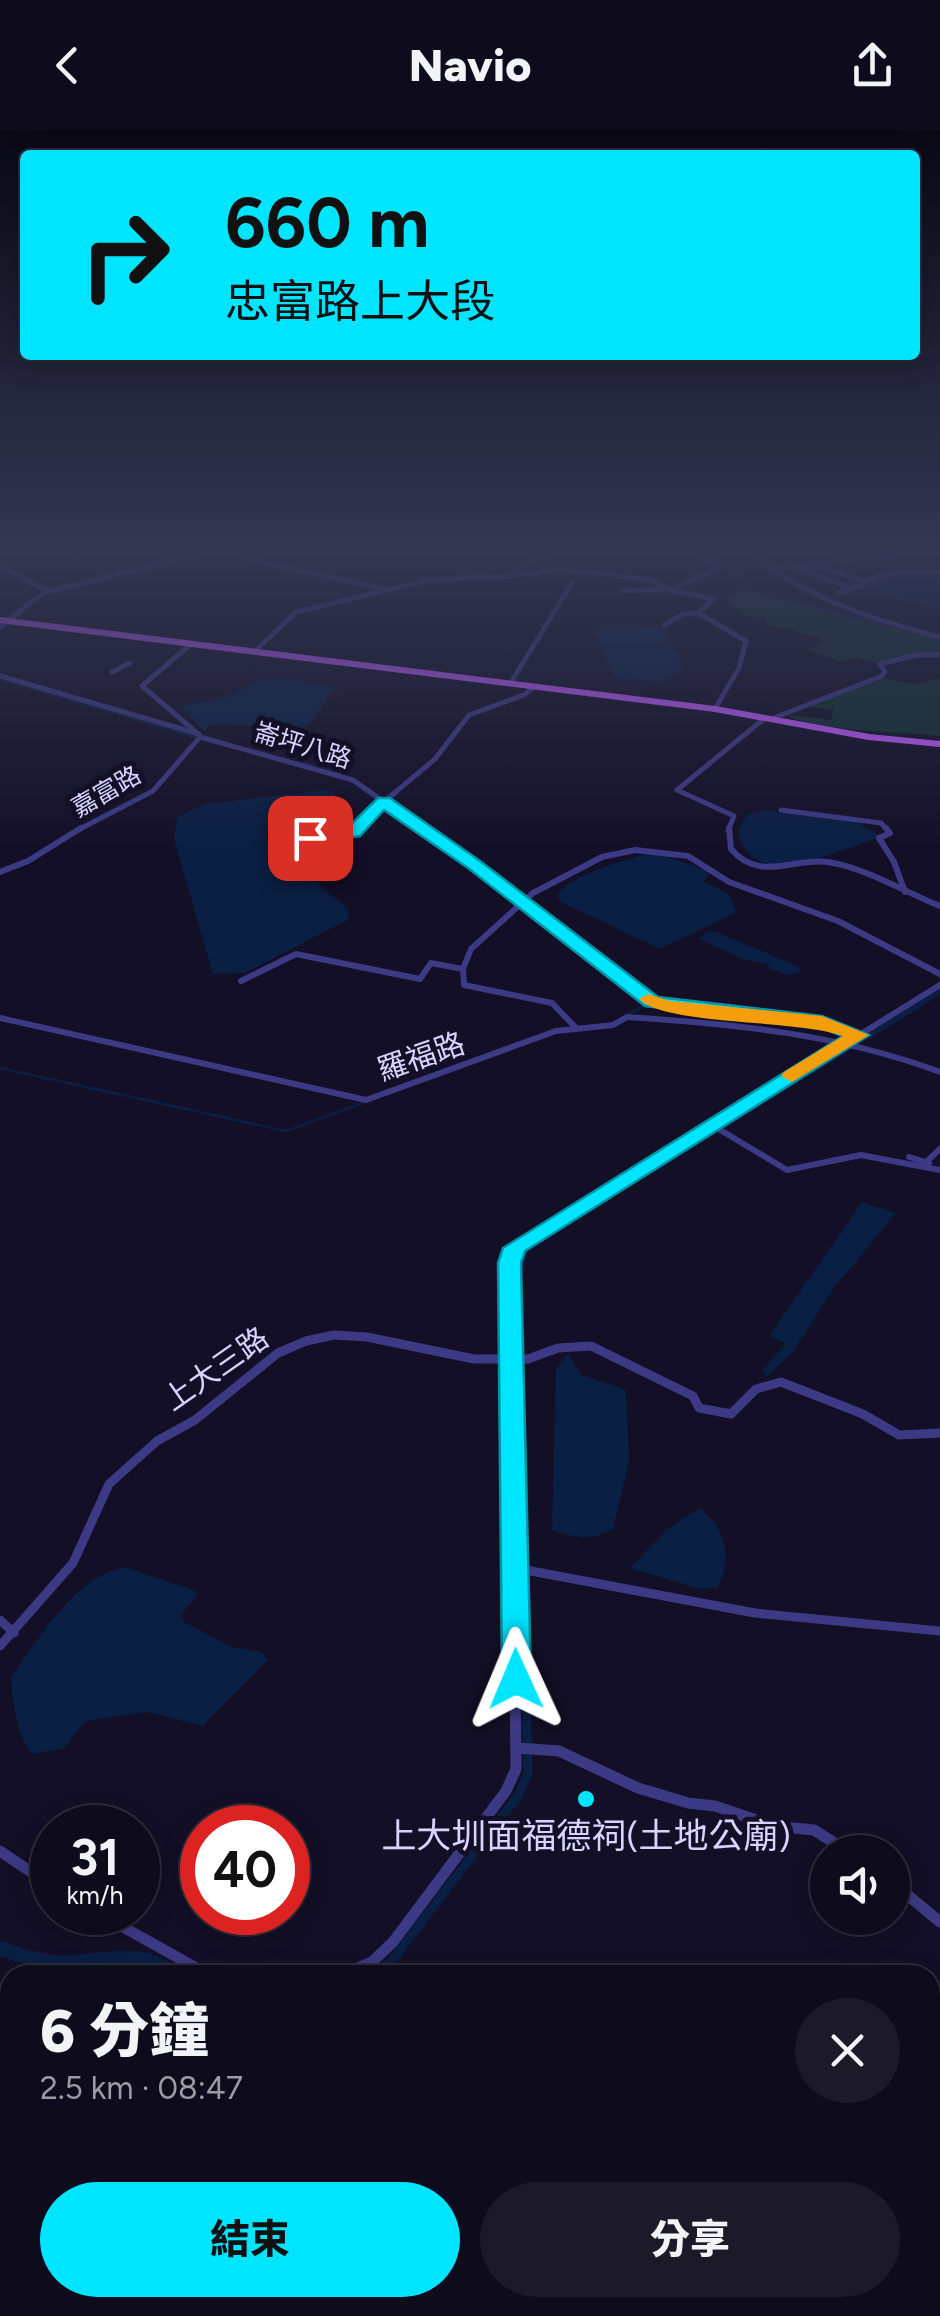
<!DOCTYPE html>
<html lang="zh-TW">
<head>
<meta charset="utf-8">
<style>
	:root { --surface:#0e0b1c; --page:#1c1929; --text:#f1f3f6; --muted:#9b9ba3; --line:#2e2b3b; --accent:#00e5ff }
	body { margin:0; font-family:Figtree,"Noto Sans TC",sans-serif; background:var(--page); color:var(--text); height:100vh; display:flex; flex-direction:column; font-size:38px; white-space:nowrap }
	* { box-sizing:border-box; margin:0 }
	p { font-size:32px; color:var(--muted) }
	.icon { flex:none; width:55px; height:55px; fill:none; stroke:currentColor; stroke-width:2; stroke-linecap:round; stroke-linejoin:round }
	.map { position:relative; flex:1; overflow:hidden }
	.panel { position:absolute; left:0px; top:1835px; width:940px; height:352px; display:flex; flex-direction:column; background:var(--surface); border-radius:30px 30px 0 0; box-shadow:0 5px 25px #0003,0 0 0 2px var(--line) }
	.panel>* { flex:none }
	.guide { position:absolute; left:20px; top:20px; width:900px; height:210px; border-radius:10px; box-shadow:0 5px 25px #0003,0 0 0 2px var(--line); background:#00e5ff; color:#111; overflow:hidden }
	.fabs { position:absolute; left:810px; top:1705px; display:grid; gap:20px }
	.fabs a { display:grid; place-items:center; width:100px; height:100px; border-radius:50%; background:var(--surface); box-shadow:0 5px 25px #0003,0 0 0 2px var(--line); font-size:50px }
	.speed { position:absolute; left:30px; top:1675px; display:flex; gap:20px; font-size:50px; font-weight:700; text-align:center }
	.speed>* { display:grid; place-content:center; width:130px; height:130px; border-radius:50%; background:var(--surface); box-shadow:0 5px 25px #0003,0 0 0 2px var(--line); line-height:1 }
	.speed small { font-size:25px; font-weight:400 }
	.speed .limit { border:15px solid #d22; background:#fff; color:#111 }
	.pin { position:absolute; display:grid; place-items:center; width:85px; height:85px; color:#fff; margin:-42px; border-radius:20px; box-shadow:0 5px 15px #0006 }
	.me { position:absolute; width:110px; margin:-55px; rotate:359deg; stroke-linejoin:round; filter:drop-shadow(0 0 8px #0008) }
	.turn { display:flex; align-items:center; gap:35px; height:210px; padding:0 40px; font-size:45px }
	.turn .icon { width:130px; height:130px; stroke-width:2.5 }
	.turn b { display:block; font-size:70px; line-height:85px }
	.round { display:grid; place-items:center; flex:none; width:105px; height:105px; border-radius:52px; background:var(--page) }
	.head { display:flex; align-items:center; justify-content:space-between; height:170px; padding:0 40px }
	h1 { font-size:60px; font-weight:800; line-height:75px }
	.action { display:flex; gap:20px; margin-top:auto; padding:20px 40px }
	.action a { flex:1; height:115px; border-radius:60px; background:var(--accent); color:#111; font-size:40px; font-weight:800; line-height:115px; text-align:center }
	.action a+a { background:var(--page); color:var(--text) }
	header { display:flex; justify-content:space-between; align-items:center; height:130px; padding:0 40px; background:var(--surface); font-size:45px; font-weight:800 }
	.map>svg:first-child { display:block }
	.green { fill:#12302f }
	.water { fill:#0a1f44 }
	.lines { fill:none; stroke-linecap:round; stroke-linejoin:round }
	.stream { stroke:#0a1f44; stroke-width:2.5 }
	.canal-far2 { stroke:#0a1f44; stroke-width:5 }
	.canal-far1 { stroke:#0a1f44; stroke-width:8 }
	.canal { stroke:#0a1f44; stroke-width:9 }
	.river { stroke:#0a1f44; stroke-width:15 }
	.minor-far3 { stroke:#3d3a85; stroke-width:5 }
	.minor-far2 { stroke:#3d3a85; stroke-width:6 }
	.minor-far1 { stroke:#3d3a85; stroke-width:9 }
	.minor { stroke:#3d3a85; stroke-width:11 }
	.major { stroke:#c25bff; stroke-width:6 }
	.route { fill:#00e5ff; stroke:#0095a6; stroke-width:2.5 }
	.slow { fill:#f59e0b }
	.poi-dot { fill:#00e5ff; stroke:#130f26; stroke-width:4 }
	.labels { text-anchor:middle; stroke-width:10; stroke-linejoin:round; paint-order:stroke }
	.far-street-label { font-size:25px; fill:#d9d4ff; stroke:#130f26 }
	.street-label { font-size:30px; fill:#d9d4ff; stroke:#130f26 }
	.near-poi-label { font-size:35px; fill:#d9d4ff; stroke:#130f26 }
</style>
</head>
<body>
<header><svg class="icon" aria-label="back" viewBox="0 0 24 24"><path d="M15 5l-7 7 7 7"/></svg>Navio<svg class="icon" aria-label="share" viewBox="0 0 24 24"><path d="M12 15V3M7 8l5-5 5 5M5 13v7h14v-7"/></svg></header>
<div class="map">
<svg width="940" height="2186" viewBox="0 0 940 2186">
	<rect width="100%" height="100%" fill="#130f26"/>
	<!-- green -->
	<path class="green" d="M742 459 940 510V527L917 524 877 533 857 527 841 532 808 520 822 513 820 508C800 505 787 495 767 496L764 489 746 485 721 468Z
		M882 548 913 554 940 549V606C894 601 824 603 783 584L832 590 833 577 831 580 805 576Z"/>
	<!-- water -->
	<path class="water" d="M911 444 940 447V479L848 454Z
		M615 494 662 498 684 537 664 552 614 548 593 498Z
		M282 548 340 559 331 562 312 593 299 599 217 594 208 596 205 602 181 577 234 565 255 552Z
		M326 660 336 664 298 716 309 746 348 779 349 789 245 843 213 844 174 709 177 687 205 674Z
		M763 680 854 691 882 707C844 717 749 768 738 700L748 684Z
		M644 725H662L706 740 709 745 703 751 728 763 737 782 660 819 561 772 557 766C566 747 623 730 644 725Z
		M708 802H716L793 834 800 838 799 843 788 845 770 839 768 834 745 830 699 809Z
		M862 1072 896 1083 834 1158 792 1223 766 1247 763 1239 786 1214 769 1206Z
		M568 1224 582 1245 626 1260 629 1330 613 1399C592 1411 573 1408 552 1400L556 1238Z
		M700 1378C726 1397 733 1432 717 1458L700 1459 630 1438 666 1400Z
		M124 1437 194 1460 197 1465 181 1485 184 1492 231 1517 262 1522 268 1530 203 1596 149 1582 97 1589 84 1593 64 1618 33 1624C15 1605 13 1571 11 1546 43 1506 70 1450 124 1437Z"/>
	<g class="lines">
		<!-- stream -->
		<path class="stream" d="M47 415 87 435
			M690 415 760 461 885 494
			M0 549 195 607
			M300 632 340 643
			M350 651 433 710
			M657 875 748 886
			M625 886 649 873
			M0 938 286 1001 363 973"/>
		<!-- canal-far2 -->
		<path class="canal-far2" d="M600 1072 940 862"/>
		<!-- canal-far1 -->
		<path class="canal-far1" d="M526 1556 517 1151 524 1119 604 1069"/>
		<!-- canal -->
		<path class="canal" d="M368 1845 390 1833 518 1666 528 1644 526 1553
			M0 1942 10 1940"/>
		<!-- river -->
		<path class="river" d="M0 1819C20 1824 41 1833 62 1833 102 1833 140 1816 175 1845
			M512 2178 517 2186"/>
		<!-- minor-far3 -->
		<path class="minor-far3" d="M740 415C798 464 867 489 940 507
			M226 418 253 431 386 459
			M0 436 49 462
			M819 436 862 451 902 441 940 442
			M802 439 849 458
			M771 440 940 419
			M510 446 556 440 596 443 650 450 671 460 714 469 698 483 746 511 739 538 715 579
			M671 460 718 438 685 415
			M621 461 667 459
			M838 463 867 454
			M664 495 683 484 698 483
			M0 497 43 463 236 415
			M191 514 142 556 197 603
			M254 522 296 482 429 450 510 446 522 436 579 415
			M112 542 130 533
			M0 546 199 604
			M510 554 572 453
			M771 589 882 546 885 542 880 534 917 525H940
			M200 607 353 650 426 701
			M781 680 881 693 888 701
			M76 701 153 661 200 607
			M355 701 361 691 435 629 469 585 524 565 534 557
			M728 701 734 686 677 660 765 588"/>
		<!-- minor-far2 -->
		<path class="minor-far2" d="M422 698 652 872 822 892 859 905
			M729 698 731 719C760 753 793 727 828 732 867 738 904 762 940 776
			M886 698 890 703 879 708 894 732 905 762
			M0 742 28 731 81 698
			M337 744 315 739 306 723 310 709 356 698
			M241 851 296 824 420 849 431 833 463 839
			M0 888 366 970 556 901 613 895 627 887C735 894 838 904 940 942
			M576 898 552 873 464 855 463 839 471 819 533 763 602 727 635 720 688 726 729 752 838 791 940 844
			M712 995 787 1040 861 1025 940 1040
			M909 1027 929 1033
			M926 1032 940 1019
			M590 1072 940 855"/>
		<!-- minor-far1 -->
		<path class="minor-far1" d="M515 1438 755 1483 940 1501
			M0 1490 14 1503
			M0 1516 73 1433 109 1354 157 1311 195 1290 278 1223 306 1211 334 1205 367 1207 474 1229H528L558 1218 591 1216 693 1266 699 1278 731 1284 756 1259 781 1252 863 1284 899 1305 940 1303
			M515 1556 510 1133 515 1118 594 1069"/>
		<!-- minor -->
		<path class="minor" d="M518 1618 559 1621 638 1658 688 1673 715 1676 774 1696 814 1700 849 1722
			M0 1721 52 1756
			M892 1752 940 1792
			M96 1782 209 1845
			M340 1845 372 1832 393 1812 506 1661 516 1639 515 1553
			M0 1931 10 1929
			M930 2104 940 2101"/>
		<!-- major -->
		<path class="major" d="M0 490 715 579 869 607 940 614"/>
	</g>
	<!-- sky -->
	<linearGradient id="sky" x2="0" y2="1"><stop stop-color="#0a0815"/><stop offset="0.58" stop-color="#333752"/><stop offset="1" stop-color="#333752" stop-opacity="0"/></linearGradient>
	<rect width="940" height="721" fill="url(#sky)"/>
	<!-- route -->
	<path class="route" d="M378 668H390L480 731 658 867 822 886 869 905 525 1121 521 1133 531 1549 527 1557 516 1560 506 1557 502 1549 498 1133 503 1118 843 906 819 897 645 876 468 738 384 680 360 706 310 714 301 708 310 703 347 698Z"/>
	<!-- slow -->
	<path class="slow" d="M648 864 670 871 822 886 869 905 792 952 781 946 784 942 843 906C796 889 667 896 639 869Z"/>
	<!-- markers -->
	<circle class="poi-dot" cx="586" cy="1669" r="10"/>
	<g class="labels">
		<!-- far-street labels -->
		<g class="far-street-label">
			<text transform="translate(303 615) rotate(17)" y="9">崙坪八路</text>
			<text transform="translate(106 661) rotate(-30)" y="9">嘉富路</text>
		</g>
		<!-- street labels -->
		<g class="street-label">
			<text transform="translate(421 927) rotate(-19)" y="10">羅福路</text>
			<text transform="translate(216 1239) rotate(-35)" y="10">上大三路</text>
		</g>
		<!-- near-poi labels -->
		<g class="near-poi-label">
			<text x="586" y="1718">上大圳面福德祠(土地公廟)</text>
		</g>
	</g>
</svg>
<div class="fabs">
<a><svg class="icon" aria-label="sound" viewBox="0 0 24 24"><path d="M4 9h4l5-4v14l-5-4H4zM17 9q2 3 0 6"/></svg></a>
</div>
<div class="speed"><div>31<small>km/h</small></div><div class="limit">40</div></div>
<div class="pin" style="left:310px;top:708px;background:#d93025"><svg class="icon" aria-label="arrive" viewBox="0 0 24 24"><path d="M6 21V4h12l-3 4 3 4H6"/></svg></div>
<svg class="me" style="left:516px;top:1549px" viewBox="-20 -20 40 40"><path d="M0-17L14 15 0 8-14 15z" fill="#00e5ff" stroke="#fff" stroke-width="4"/></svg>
<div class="guide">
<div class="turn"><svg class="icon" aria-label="right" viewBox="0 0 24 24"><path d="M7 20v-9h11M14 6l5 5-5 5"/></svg><div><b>660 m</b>忠富路上大段</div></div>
</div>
<section class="panel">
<div class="head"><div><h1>6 分鐘</h1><p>2.5 km · 08:47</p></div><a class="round"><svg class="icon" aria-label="close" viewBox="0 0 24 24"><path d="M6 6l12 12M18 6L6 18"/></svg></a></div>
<div class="action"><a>結束</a><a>分享</a></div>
</section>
</div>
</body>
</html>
